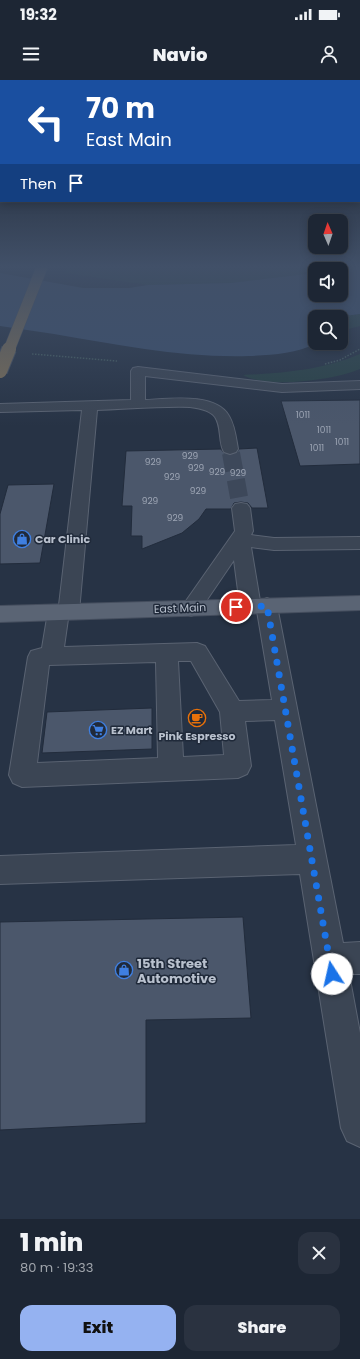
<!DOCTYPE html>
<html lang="en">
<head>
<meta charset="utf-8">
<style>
	:root { --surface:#1d2634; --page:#2a3240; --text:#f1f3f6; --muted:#a0a5ac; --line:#3b434f; --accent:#95b2f1 }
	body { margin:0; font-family:Poppins,sans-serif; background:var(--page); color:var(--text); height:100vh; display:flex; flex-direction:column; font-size:15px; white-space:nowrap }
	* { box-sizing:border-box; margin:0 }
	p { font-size:13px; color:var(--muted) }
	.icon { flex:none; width:22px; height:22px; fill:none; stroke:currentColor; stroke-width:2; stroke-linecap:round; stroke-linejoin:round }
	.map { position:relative; height:1139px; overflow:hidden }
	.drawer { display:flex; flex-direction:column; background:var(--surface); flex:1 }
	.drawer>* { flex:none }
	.hud { position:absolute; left:0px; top:0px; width:360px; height:122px; box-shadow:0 2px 10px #0003,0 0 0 1px var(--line); background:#1a4fa0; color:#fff; overflow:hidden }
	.needle { width:26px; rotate:358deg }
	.buttons { position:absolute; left:308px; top:134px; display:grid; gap:8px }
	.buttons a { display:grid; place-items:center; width:40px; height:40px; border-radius:8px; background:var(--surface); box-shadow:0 2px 10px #0003,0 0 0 1px var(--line); font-size:20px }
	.pin { position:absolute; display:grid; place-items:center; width:34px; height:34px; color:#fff; margin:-17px; border:2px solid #fff; border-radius:50%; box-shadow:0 1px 4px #0007 }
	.me { position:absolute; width:44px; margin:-22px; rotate:350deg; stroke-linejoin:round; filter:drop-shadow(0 0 3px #0008) }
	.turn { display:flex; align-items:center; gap:14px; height:84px; padding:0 20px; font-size:18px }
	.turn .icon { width:52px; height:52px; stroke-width:2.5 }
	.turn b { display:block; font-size:28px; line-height:34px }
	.then { display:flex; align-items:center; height:38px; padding:0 20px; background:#0003; gap:8px; font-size:15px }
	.round { display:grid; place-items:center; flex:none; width:42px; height:42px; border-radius:12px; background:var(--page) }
	.headline { display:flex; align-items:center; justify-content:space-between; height:68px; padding:0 20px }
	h1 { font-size:24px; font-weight:800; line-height:30px }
	.primary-button { display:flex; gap:8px; margin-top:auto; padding:8px 20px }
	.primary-button a { flex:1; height:46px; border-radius:12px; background:var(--accent); color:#111; font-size:16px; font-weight:800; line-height:46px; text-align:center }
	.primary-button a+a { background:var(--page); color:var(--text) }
	.status { display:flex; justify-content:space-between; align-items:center; height:28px; padding:0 20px; background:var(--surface); direction:ltr }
	.status svg { height:11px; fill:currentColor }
	header { display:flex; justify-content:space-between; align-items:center; height:52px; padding:0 20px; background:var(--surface); font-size:18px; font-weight:800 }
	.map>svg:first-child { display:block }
	.green { fill:#294246 }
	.water { fill:#3c506e }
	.building { fill:#4b576b; stroke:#222c3c }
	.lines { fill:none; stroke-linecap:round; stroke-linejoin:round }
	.minor-tunnel-far1 { stroke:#3d485a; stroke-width:14; stroke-dasharray:14 7; stroke-linecap:butt }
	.minor-tunnel { stroke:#3d485a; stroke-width:18; stroke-dasharray:18 9; stroke-linecap:butt }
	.minor-casing { stroke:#5a6372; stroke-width:2 }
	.major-casing { stroke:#454e5e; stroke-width:2 }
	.path { stroke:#475f62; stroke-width:1.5; stroke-dasharray:1.5 1.5; stroke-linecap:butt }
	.minor { fill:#3b4554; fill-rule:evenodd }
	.major { fill:#5a6474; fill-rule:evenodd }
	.highway-bridge-far1-casing { stroke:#46505f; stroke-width:12; stroke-linecap:butt }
	.highway-bridge-casing { stroke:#46505f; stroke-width:16; stroke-linecap:butt }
	.highway-bridge-far1 { stroke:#7b6e58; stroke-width:11 }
	.highway-bridge { stroke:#7b6e58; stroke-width:14 }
	.route { stroke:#1a73e8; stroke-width:7; stroke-dasharray:0 12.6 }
	.labels { text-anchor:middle; stroke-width:3; stroke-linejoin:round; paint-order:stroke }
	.number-label { font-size:9px; fill:#9ea6b5 }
	.poi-label { font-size:11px; font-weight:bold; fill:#b9c1ce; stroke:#202a3a; text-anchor:start }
	.street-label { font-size:11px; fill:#b9c1ce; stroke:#202a3a }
	.near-poi-label { font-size:13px; font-weight:bold; fill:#b9c1ce; stroke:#202a3a; text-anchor:start }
</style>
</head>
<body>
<div class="status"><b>19:32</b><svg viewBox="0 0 49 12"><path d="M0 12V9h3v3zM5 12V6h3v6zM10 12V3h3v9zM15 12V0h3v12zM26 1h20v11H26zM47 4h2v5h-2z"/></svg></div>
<header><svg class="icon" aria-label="menu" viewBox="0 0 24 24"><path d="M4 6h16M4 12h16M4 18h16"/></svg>Navio<svg class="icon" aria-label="person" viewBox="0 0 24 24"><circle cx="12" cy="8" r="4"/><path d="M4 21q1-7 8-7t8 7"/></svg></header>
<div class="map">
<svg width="360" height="1139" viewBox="0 0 360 1139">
	<rect width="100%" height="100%" fill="#273345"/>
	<!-- green -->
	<path class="green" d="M68 187H340L332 189H315V193L311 194 231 203 148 205 65 193Z
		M360 234V246L341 251V237H337Z
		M360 274V289C335 300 268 309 243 295 283 293 323 290 360 274Z"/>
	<!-- water -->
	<path class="water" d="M340 187H360V234L337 237H315V263H317C295 274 273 275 249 276 184 278 119 265 54 254 36 251 18 249 0 246V193L83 208H129L148 205 231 203 315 193V215H341V189H332Z"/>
	<!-- building -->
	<path class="building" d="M360 320V384L300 386 281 321Z
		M257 368 268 428H252L248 423 241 422 234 423 231 429H206L199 439 182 453 142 469V456H131L132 426H122L126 371 221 369 224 373 230 375 236 373 239 369Z
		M54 404 40 483 0 484V434L8 405Z
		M152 628V669L42 673 47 632Z
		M243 837 251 938 146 940V1043L0 1050V842Z"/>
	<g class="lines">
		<!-- minor-tunnel-far1 -->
		<path class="minor-tunnel-far1" d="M230 369 231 374"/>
		<!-- minor-tunnel -->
		<path class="minor-tunnel" d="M231 373 241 428"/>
		<defs>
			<path id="minor" d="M138 287 282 304 360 301V309L282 312 145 296V320C168 319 216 312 229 336 235 346 236 358 238 369L236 372 230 374 224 372C218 362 222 347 215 337 210 330 198 328 190 327 159 326 128 329 97 330L79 532 76 537 68 539 64 567 197 563 205 566 239 621 272 620 257 531 250 534 243 531 240 526 234 480 198 533 191 536 184 533 181 528 235 451 232 428 235 424 241 423 247 424 250 428 253 451 251 455 274 458 360 457V469L274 470 251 467 260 521 267 518 274 521 277 526 343 863 360 862V894H349L360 953V1067L347 1061 341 1048 300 794 0 804V776L296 765 275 640 245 641 251 686 247 694 238 698 22 707 13 703 9 695 28 577 31 571 42 568 48 532 51 527 59 525 82 330 0 332V324L131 320V291L133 288ZM178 581H191L220 632 224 675 183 677ZM156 582 158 678 37 683 49 585Z"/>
			<path id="major" d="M360 516V530L0 542V526Z"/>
		</defs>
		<!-- minor casing -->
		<use href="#minor" class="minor-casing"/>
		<!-- major casing -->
		<use href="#major" class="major-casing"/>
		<!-- path -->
		<path class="path" d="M32 274 117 281
			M325 284 340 280 360 269"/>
		<!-- minor -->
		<use href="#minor" class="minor"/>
		<!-- major -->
		<use href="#major" class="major"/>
		<defs>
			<path id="highway-bridge-far1" d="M9 270 42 187"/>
			<path id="highway-bridge" d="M0 291 9 269"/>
		</defs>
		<!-- highway-bridge-far1 casing -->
		<use href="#highway-bridge-far1" class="highway-bridge-far1-casing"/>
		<!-- highway-bridge casing -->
		<use href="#highway-bridge" class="highway-bridge-casing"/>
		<!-- highway-bridge-far1 -->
		<use href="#highway-bridge-far1" class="highway-bridge-far1"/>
		<!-- highway-bridge -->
		<use href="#highway-bridge" class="highway-bridge"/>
	</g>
	<!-- sky -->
	<linearGradient id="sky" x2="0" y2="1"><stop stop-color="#151c26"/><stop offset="0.54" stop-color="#415068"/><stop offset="1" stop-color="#415068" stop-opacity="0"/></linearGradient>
	<rect width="360" height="346" fill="url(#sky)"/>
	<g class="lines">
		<!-- route -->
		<path class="route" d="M236 527 267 526 332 894"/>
	</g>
	<!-- icons -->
	<defs>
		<symbol id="shop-ring" viewBox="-11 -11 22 22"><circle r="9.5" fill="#202a3a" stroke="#3f7fe0" stroke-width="1.5"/><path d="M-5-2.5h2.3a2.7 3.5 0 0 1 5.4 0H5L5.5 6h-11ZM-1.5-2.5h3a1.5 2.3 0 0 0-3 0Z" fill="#3f7fe0"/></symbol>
		<symbol id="cafe-ring" viewBox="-11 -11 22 22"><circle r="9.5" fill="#202a3a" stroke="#e8710a" stroke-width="1.5"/><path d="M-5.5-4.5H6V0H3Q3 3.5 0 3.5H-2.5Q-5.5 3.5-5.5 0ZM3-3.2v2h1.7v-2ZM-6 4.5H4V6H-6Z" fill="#e8710a"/></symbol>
		<symbol id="supermarket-ring" viewBox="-11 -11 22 22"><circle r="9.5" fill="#202a3a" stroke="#3f7fe0" stroke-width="1.5"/><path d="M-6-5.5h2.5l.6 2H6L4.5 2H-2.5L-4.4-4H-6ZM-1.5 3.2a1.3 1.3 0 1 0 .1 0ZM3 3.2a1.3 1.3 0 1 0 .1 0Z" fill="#3f7fe0"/></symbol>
	</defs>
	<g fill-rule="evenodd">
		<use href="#shop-ring" x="12" y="449" width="20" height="20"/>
		<use href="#cafe-ring" x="187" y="628" width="20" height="20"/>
		<use href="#supermarket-ring" x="88" y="640" width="20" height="20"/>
		<use href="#shop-ring" x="114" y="880" width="20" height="20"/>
	</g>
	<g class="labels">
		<!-- number labels -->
		<g class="number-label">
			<text x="303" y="338">1011</text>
			<text x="324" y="353">1011</text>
			<text x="342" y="365">1011</text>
			<text x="317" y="371">1011</text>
			<text x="190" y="379">929</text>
			<text x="153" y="385">929</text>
			<text x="196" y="391">929</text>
			<text x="217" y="395">929</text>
			<text x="238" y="396">929</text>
			<text x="172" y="400">929</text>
			<text x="198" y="414">929</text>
			<text x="150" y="424">929</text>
			<text x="175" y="441">929</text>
		</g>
		<!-- poi labels -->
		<g class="poi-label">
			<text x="35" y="463">Car Clinic</text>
			<text x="111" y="654">EZ Mart</text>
			<text x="197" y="660" text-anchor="middle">Pink Espresso</text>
		</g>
		<!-- street labels -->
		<g class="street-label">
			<text transform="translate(180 528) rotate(-2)" y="4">East Main</text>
		</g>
		<!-- near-poi labels -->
		<g class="near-poi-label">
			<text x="137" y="888">15th Street<tspan x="137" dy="15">Automotive</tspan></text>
		</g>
	</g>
</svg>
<div class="buttons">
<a><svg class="needle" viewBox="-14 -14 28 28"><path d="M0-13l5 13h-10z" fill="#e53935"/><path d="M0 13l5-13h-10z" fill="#a0a5ac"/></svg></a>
<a><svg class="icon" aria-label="sound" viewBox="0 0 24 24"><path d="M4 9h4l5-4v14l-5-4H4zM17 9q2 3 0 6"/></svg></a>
<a><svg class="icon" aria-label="search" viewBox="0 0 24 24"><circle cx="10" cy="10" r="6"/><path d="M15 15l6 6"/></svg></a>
</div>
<div class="pin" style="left:236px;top:527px;background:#d93025"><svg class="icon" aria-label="arrive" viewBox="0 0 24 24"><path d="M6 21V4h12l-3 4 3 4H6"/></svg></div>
<svg class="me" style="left:332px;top:894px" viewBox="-20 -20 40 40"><circle r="19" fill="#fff"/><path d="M0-13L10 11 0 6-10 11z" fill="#1a73e8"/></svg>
<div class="hud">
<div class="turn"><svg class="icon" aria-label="left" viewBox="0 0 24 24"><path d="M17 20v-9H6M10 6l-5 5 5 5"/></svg><div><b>70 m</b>East Main</div></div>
<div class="then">Then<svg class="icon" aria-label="arrive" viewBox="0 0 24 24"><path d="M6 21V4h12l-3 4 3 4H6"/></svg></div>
</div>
</div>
<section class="drawer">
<div class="headline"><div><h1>1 min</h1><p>80 m · 19:33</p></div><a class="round"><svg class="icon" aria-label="close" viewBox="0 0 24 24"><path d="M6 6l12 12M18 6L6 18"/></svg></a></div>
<div class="primary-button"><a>Exit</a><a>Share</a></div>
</section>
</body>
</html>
